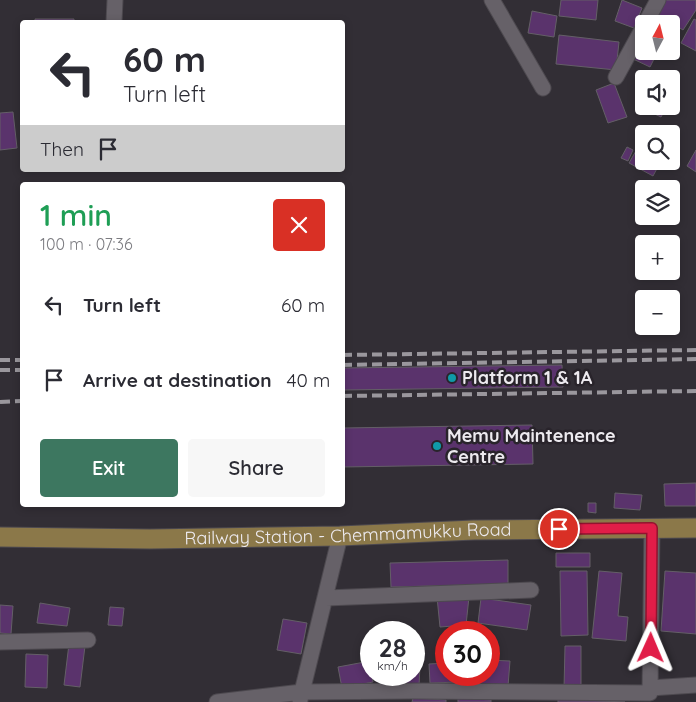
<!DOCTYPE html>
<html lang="en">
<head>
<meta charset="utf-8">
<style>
	:root { --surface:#fff; --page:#f7f7f7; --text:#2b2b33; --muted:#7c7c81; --accent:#3d7760 }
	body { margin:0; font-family:Quicksand,sans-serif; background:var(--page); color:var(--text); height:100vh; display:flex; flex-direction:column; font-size:19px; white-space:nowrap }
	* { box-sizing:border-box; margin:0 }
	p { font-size:16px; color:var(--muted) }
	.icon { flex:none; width:28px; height:28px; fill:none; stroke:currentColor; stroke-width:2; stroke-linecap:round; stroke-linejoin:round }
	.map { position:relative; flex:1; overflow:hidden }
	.side { position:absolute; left:20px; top:182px; width:325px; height:325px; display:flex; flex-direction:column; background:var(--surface); border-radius:5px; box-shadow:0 2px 8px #0003 }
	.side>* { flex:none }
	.top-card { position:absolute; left:20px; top:20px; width:325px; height:152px; border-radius:5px; box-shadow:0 2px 8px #0003; background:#fff; color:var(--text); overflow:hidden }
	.needle { width:32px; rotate:7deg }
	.buttons { position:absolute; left:635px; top:15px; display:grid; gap:10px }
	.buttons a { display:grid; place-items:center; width:45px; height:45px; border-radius:5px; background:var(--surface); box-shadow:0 2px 8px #0003; font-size:25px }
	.speed { position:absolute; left:360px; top:621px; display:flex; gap:10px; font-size:25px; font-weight:700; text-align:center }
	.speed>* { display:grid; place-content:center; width:65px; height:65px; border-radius:50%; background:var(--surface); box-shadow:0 2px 8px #0003; line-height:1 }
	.speed small { font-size:12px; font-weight:400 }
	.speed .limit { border:8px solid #d22; background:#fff; color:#111 }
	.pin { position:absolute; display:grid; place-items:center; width:42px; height:42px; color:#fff; margin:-21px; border:2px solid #fff; border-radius:50%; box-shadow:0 1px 5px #0007 }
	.me { position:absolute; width:55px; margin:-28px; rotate:1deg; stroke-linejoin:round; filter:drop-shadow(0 0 4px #0008) }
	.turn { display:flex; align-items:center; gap:18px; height:105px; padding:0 20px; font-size:22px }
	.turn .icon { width:65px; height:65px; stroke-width:2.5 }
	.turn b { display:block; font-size:35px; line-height:42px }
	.then { display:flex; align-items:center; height:48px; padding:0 20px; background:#0003; gap:10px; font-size:19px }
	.round { display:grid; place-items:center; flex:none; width:52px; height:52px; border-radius:5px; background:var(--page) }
	.headline { display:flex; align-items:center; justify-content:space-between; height:85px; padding:0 20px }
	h1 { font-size:30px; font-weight:600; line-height:38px; color:#1e9e55 }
	.primary-button { display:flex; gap:10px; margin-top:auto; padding:10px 20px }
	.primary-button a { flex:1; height:58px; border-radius:5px; background:var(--accent); color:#fff; font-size:20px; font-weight:600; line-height:58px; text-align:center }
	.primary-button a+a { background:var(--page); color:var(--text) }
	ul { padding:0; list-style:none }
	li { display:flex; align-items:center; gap:15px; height:75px; padding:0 20px }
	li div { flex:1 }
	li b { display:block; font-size:19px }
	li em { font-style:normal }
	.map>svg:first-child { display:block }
	.building { fill:#5a336c; stroke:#645f67 }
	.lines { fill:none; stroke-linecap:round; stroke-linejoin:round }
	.minor-casing { stroke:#4d494f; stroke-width:17 }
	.major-casing { stroke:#4d494f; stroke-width:21 }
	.minor { stroke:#666168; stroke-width:15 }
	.major { stroke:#8b7849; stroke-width:19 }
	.rail { stroke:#9a979d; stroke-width:4; stroke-dasharray:10 5; stroke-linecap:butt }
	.route-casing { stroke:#92132f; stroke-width:12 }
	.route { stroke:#e11d48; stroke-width:9 }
	.culture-dot { fill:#0f9aa8; stroke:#29242b; stroke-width:2 }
	.labels { text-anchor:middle; stroke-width:5; stroke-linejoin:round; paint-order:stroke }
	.poi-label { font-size:18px; font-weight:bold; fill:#edeaef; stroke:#29242b; text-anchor:start }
	.street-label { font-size:18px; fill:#edeaef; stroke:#29242b }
</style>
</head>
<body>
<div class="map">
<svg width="696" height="702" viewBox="0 0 696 702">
	<rect width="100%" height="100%" fill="#322e35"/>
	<!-- building -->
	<path class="building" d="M561 0H598L596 20 559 16Z
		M622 0 642 8 634 28 615 21Z
		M661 0H696V10L683 30 653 11Z
		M532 11 557 16 554 37 528 33Z
		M35 19H74V22H35Z
		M694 19 696 20V51L681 43Z
		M559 35 619 42 616 70 556 64Z
		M644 36V51H658L650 67 631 58Z
		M614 83 627 117 608 123 596 90Z
		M644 103V106H667L661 117 642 108Z
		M13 112 17 148 0 150V113Z
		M644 137V161H661L653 176 629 163Z
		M627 147 633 150 628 161 621 158Z
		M696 150V172L687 166Z
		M562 365 563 387 342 390V368Z
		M532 425 533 464 342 467V428Z
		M696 483V506H665L664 484Z
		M615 493 642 495 640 510 614 508Z
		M588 503H596V513L588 512Z
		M556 553H590V567H556Z
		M508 560V584L391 587 390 563Z
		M560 571H587L588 635 561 636Z
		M599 571 622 573 618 616 628 617 626 641 592 638Z
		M665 571 696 573V634L661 631Z
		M437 597H469L466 625 440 627Z
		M481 598 531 605 527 630 478 623Z
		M40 603 70 608 67 626 37 623Z
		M0 605 13 606 11 634 0 633Z
		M110 607 124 608 122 626 108 625Z
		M283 619 307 623 301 654 277 650Z
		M69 644 85 646 80 687 64 685Z
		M565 646H581V689H564Z
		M26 654 48 655 47 688 25 687Z
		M489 660 510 661 508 686 473 684 474 675H489Z
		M370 661 371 675H372L373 682 342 688 338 667Z
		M446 663V675H461V682L430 683 429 664Z
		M414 665 420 666 419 686 385 684V675H414Z
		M413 698 446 700V702H412Z
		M458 698 491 700V702H458Z
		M558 699 625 702H558Z"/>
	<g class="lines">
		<defs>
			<path id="minor" d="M492 0 543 88
				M114 22 115 0
				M645 24 658 0
				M616 77 644 26
				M326 598 531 590
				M0 642 88 640
				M650 688 696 685
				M300 700 340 536
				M217 702 302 692 413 691 650 693 652 528"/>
			<g id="major">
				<path id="s1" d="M0 537 150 539 340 536 474 530 696 528"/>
			</g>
		</defs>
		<!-- minor casing -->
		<use href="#minor" class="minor-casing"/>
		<!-- major casing -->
		<use href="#major" class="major-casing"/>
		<!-- minor -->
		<use href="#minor" class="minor"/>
		<!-- major -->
		<use href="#major" class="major"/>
		<!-- rail -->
		<path class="rail" d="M342 355 696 350
			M0 360H22
			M342 365 696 359
			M0 370H22
			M342 396 696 391
			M0 402 22 401"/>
	</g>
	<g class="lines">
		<defs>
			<path id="route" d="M559 529 652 528 651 648"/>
		</defs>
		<!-- route casing -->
		<use href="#route" class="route-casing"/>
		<!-- route -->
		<use href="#route" class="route"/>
	</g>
	<!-- markers -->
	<g class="culture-dot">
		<circle cx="452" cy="378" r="5"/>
		<circle cx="437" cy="446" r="5"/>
	</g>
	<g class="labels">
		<!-- poi labels -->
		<g class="poi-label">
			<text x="462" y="384">Platform 1 &amp; 1A</text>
			<text x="447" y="442">Memu Maintenence<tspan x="447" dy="21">Centre</tspan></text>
		</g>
		<!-- street labels -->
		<g class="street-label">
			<text dy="6" stroke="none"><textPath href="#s1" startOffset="348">Railway Station - Chemmamukku Road</textPath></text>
		</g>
	</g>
</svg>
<div class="buttons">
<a><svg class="needle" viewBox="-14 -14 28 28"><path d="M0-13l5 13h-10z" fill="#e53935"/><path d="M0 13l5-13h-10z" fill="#7c7c81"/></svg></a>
<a><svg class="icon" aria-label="sound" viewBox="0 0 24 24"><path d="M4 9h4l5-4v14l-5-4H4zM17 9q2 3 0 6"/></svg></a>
<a><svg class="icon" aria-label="search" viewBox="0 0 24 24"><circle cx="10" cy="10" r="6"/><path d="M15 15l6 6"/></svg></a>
<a><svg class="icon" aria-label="layers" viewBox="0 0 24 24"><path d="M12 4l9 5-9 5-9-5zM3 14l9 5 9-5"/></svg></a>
<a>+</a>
<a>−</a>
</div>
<div class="speed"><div>28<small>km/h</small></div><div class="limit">30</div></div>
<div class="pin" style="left:559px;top:529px;background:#d93025"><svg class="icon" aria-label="arrive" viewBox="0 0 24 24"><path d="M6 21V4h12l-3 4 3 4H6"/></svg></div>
<svg class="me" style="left:651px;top:648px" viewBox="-20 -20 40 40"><path d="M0-17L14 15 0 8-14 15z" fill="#e11d48" stroke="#fff" stroke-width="4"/></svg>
<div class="top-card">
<div class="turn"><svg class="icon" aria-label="left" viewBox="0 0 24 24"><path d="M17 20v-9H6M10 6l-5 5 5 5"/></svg><div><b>60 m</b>Turn left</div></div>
<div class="then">Then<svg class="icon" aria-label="arrive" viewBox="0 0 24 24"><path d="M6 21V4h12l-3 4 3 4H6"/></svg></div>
</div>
<section class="side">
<div class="headline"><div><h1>1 min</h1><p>100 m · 07:36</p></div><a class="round" style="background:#d93025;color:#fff"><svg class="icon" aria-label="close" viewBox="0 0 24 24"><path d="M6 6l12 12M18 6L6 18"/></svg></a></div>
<ul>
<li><svg class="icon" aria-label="left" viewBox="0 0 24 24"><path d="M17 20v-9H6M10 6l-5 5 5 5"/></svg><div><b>Turn left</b></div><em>60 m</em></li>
<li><svg class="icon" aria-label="arrive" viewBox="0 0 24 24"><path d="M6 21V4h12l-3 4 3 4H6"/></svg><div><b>Arrive at destination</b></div><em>40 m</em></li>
</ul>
<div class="primary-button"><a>Exit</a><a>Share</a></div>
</section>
</div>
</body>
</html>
